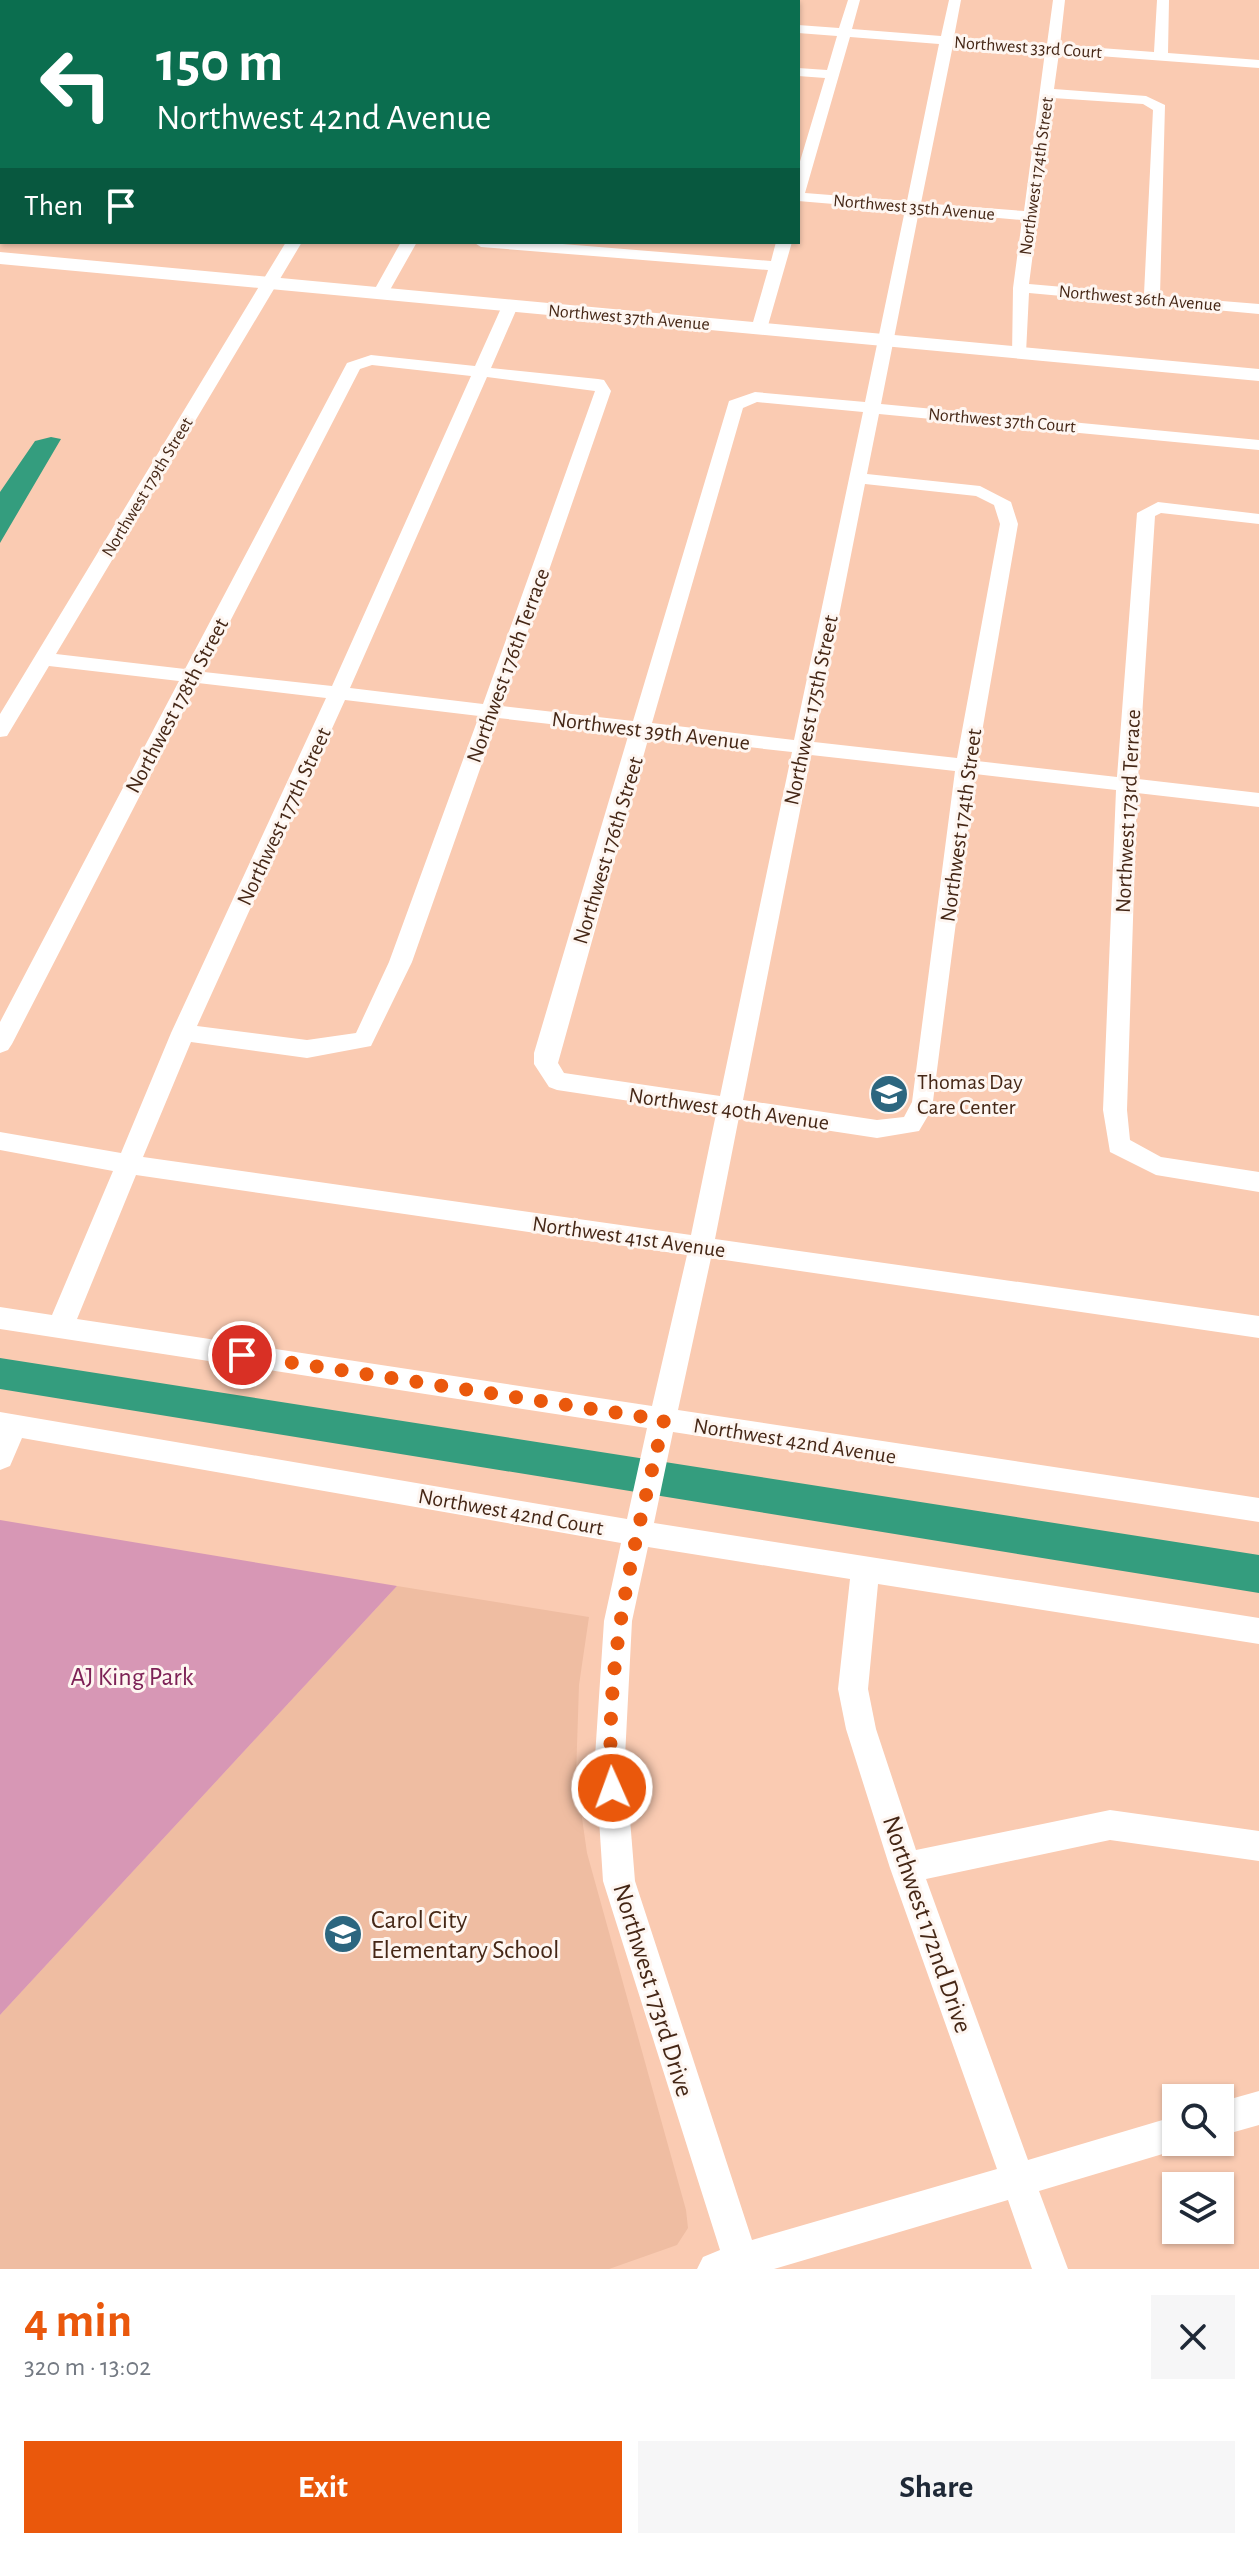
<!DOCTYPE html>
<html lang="en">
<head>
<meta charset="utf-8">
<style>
	:root { --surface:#fff; --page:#f6f6f7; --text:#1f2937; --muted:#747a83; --accent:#ea580c }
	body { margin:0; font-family:"Alegreya Sans",sans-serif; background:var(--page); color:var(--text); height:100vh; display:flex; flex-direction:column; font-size:30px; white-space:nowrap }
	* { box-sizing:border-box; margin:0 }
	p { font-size:26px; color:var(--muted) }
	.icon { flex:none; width:44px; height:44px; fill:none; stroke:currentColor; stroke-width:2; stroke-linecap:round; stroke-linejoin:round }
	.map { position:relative; height:2269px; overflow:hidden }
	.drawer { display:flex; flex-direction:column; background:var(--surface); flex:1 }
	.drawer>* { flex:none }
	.guide { position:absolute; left:0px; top:0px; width:800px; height:244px; box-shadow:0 2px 6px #0004; background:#0b6e4f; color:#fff; overflow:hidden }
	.tools { position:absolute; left:1162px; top:2084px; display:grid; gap:16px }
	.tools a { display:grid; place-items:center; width:72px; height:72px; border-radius:0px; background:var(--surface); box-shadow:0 2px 6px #0004; font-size:40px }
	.pin { position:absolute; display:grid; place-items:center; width:68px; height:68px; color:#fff; margin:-34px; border:4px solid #fff; border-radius:50%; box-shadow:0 2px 8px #0007 }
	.me { position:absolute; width:88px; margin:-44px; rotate:358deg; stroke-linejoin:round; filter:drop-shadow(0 0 6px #0008) }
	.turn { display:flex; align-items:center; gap:28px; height:168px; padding:0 24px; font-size:36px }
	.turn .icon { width:104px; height:104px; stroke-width:2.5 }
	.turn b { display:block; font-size:56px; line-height:68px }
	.then { display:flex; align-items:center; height:76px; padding:0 24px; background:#0003; gap:16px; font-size:30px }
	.round { display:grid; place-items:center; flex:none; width:84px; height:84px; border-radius:0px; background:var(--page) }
	.overview { display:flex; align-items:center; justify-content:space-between; height:136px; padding:0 24px }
	h1 { font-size:48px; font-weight:600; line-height:60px; color:var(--accent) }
	.button { display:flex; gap:16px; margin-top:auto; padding:16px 24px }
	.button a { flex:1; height:92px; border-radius:0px; background:var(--accent); color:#fff; font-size:32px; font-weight:600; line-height:92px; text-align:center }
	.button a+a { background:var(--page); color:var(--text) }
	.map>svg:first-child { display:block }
	.built { fill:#efbda2 }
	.green { fill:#d797b5 }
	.water { fill:#349d7e }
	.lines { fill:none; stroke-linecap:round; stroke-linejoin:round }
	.minor { fill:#fff; fill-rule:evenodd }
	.major { fill:#fff; fill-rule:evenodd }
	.route { stroke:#ea580c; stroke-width:14; stroke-dasharray:0 25.2 }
	.labels { text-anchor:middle; stroke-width:6; stroke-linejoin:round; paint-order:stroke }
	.far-street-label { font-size:18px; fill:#452716; stroke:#fef6f1 }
	.street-label { font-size:22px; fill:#452716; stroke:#fef6f1 }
	.poi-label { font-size:22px; fill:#452716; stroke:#fef6f1; text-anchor:start }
	.near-park-label { font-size:26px; fill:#7d2256; stroke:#fef6f1 }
	.near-poi-label { font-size:26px; fill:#452716; stroke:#fef6f1; text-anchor:start }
	.near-street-label { font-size:26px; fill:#452716; stroke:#fef6f1 }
</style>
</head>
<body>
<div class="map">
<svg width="1259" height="2269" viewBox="0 0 1259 2269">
	<rect width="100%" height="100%" fill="#facbb2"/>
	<!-- built -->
	<path class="built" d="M397 1586 589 1617 579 1685 576 1776 587 1853 686 2210 688 2228 677 2245 609 2269H0V2015Z"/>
	<!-- green -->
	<path class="green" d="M0 1520 397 1586 0 2015Z"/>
	<!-- water -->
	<path class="water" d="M51 437 61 439 0 543V492L35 441Z
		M0 1358 1259 1555V1593L0 1389Z"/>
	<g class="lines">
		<!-- minor -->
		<path class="minor" d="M404 0H440L441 2H405Z
			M741 0H753V2H741Z
			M848 0H860L852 29 941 36 949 0H961L954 37 1047 44 1053 0H1065L1060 45 1154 52 1157 0H1169L1168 53 1259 60V68L1059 53 1054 89 1146 96 1165 105 1160 296 1259 304V314L1029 293 1026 353 1012 356 1013 288 1022 220 919 211 881 404 1259 440V450L879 414 867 474 980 486 1011 502 1018 524 977 761 1117 777 1137 513 1158 502 1259 514V524L1161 513 1155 516 1138 779 1259 793V807L1137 793 1127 1110 1130 1140 1161 1157 1259 1172V1192L1156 1175 1110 1152 1103 1110 1116 790 975 774 932 1109 919 1131 877 1138 739 1117 715 1239 1259 1316V1338L711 1258 678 1410 1259 1498V1522L673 1432 654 1523 1259 1618V1644L878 1584 868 1689 876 1729 916 1850 1110 1810 1259 1831V1861L1110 1840 926 1879 1028 2160 1176 2116V2142H1189L1176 2150 1039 2191 1068 2269H1032L1008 2200 774 2269H697L703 2257 720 2250 603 1881 595 1757 604 1621 621 1543 22 1438 10 1466 0 1470V1412L627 1519 647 1428 0 1329V1307L52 1315 113 1171 0 1150V1132L121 1153 171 1033 326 698 198 683 12 1044 8 1050 0 1053V1022L179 681 49 666 7 736 0 737V714L286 242H302L56 654 185 669 347 363 371 355 475 366 502 306 510 301 518 306 491 368 598 379 604 380 611 391 502 706 633 721 729 401 755 392 865 402 905 210 798 201V168L825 78 798 76V68L827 70 837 36 798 33V25L839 28ZM850 37 939 44 907 201 805 193ZM953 45 1045 52 1024 211 921 203ZM1053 98 1143 104 1153 110 1144 294 1029 284ZM372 365 471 376 332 686 204 672 360 369ZM487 377 595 391 483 704 350 688ZM757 402 863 412 794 740 652 723 743 408ZM865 484 976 496 994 505 1000 524 957 758 814 742ZM345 700 479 716 389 962 356 1033 307 1040 197 1026ZM498 718 629 733 534 1053V1064L549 1087 557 1090 716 1114 691 1235 143 1157 191 1042 307 1058 371 1046 412 962ZM649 736 792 752 720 1096 564 1073 558 1063ZM811 755 955 771 912 1102 904 1117 877 1120 743 1100ZM136 1175 687 1255 652 1406 77 1319ZM648 1547 850 1579 838 1689 846 1729 890 1868 997 2169 752 2240 635 1881 625 1757 632 1621Z
			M0 53H2L0 63Z
			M0 150H2V159H0Z
			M401 242H417L386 297H374L372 294Z
			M473 242H538L771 261 776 242H792L767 329 759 334 751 329 768 270 481 247Z
			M1259 2091V2125L1220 2136V2102Z"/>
		<!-- major -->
		<path class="major" d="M0 252 1259 369V381L0 264Z"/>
	</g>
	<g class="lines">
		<!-- route -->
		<path class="route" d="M242 1355 664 1420C635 1541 603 1663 612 1788"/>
	</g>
	<!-- icons -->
	<defs>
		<symbol id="school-disc" viewBox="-11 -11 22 22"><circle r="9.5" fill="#2c667f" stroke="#fef6f1"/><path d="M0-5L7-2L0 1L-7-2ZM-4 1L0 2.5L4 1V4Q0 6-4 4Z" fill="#fff"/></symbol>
	</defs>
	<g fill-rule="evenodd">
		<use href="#school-disc" x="867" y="1072" width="44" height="44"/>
		<use href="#school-disc" x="321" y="1912" width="44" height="44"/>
	</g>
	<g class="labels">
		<!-- far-street labels -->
		<g class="far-street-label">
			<text transform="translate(1028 47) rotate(4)" y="6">Northwest 33rd Court</text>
			<text transform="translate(1036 176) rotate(-82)" y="6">Northwest 174th Street</text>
			<text transform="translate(914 207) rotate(5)" y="6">Northwest 35th Avenue</text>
			<text transform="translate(1140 298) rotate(5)" y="6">Northwest 36th Avenue</text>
			<text transform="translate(629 317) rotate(5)" y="6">Northwest 37th Avenue</text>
			<text transform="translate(1002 420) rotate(5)" y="6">Northwest 37th Court</text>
			<text transform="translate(147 487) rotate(-59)" y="6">Northwest 179th Street</text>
		</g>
		<!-- street labels -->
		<g class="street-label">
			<text transform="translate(507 665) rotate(-70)" y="8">Northwest 176th Terrace</text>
			<text transform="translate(176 705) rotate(-62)" y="8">Northwest 178th Street</text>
			<text transform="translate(810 710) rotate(-78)" y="8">Northwest 175th Street</text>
			<text transform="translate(651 730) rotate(7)" y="8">Northwest 39th Avenue</text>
			<text transform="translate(1127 811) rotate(-87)" y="8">Northwest 173rd Terrace</text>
			<text transform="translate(283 816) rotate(-65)" y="8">Northwest 177th Street</text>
			<text transform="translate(960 825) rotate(-82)" y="8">Northwest 174th Street</text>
			<text transform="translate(607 850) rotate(-73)" y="8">Northwest 176th Street</text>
			<text transform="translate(729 1108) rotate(8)" y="8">Northwest 40th Avenue</text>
			<text transform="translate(629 1236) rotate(8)" y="8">Northwest 41st Avenue</text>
			<text transform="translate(795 1440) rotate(9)" y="8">Northwest 42nd Avenue</text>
			<text transform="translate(511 1511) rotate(10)" y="8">Northwest 42nd Court</text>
		</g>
		<!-- poi labels -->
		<g class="poi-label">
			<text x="917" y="1089">Thomas Day<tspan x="917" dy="25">Care Center</tspan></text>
		</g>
		<!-- near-park labels -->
		<g class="near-park-label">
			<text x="132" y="1685">AJ King Park</text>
		</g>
		<!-- near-poi labels -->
		<g class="near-poi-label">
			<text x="371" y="1928">Carol City<tspan x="371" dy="30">Elementary School</tspan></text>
		</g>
		<!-- near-street labels -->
		<g class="near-street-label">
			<text transform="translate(928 1924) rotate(71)" y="9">Northwest 172nd Drive</text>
			<text transform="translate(654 1990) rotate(73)" y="9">Northwest 173rd Drive</text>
		</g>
	</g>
</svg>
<div class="tools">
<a><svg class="icon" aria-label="search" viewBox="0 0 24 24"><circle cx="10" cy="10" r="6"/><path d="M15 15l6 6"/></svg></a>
<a><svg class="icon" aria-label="layers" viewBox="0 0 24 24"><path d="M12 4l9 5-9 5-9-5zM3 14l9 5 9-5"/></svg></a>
</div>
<div class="pin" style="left:242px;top:1355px;background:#d93025"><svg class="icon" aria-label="arrive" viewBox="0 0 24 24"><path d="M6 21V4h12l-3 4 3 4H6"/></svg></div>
<svg class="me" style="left:612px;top:1788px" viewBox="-20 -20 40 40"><circle r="17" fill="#ea580c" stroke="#fff" stroke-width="3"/><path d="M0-11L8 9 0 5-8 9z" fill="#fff"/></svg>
<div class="guide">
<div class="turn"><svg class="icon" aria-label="left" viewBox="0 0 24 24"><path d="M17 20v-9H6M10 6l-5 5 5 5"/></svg><div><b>150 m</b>Northwest 42nd Avenue</div></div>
<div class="then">Then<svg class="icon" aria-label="arrive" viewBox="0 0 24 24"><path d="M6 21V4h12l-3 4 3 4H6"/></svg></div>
</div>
</div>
<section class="drawer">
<div class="overview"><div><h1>4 min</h1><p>320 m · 13:02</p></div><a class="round"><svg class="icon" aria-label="close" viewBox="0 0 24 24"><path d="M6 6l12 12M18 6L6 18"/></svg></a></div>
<div class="button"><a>Exit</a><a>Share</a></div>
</section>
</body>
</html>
